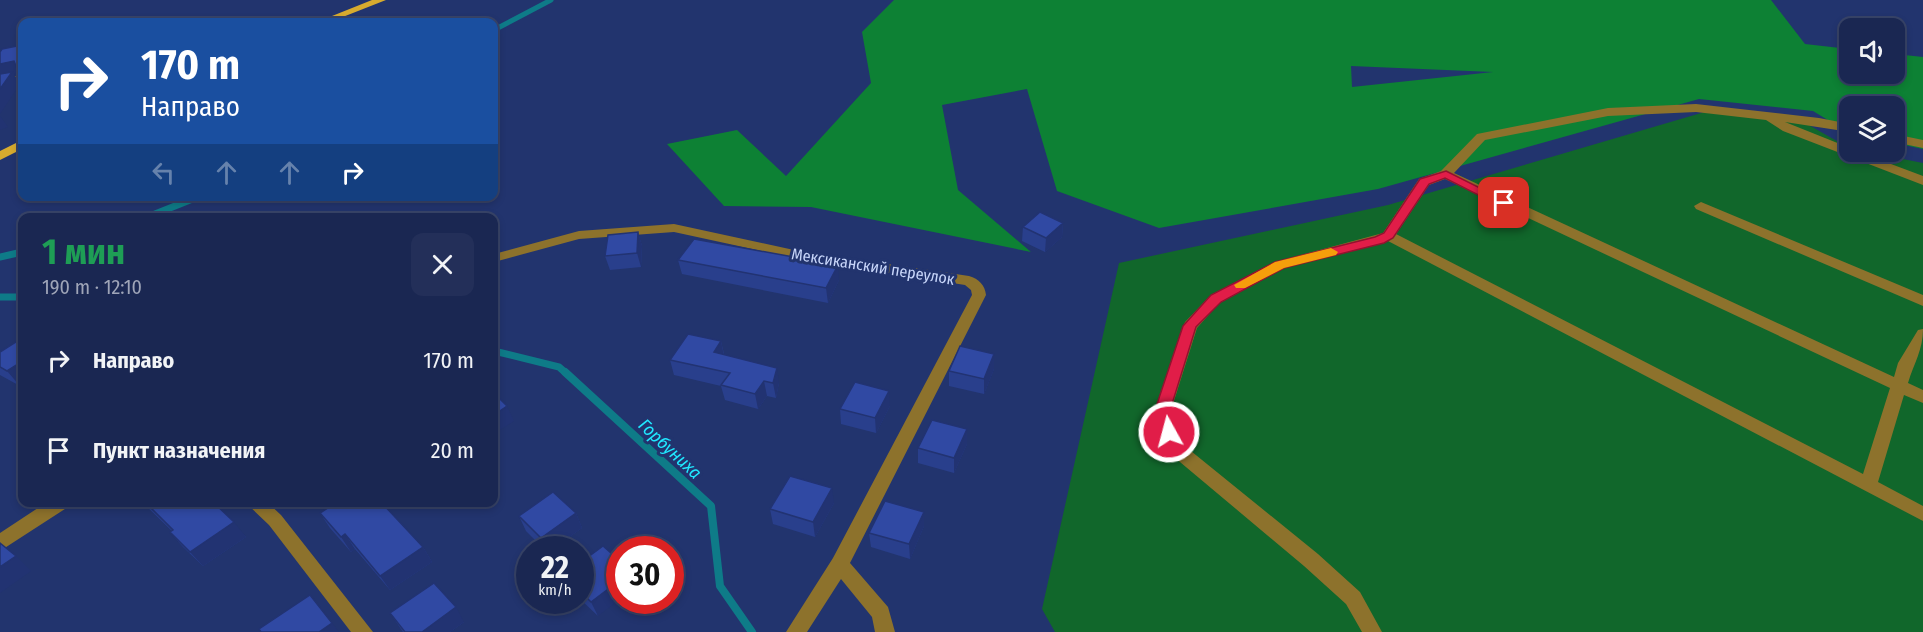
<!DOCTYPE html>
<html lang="ru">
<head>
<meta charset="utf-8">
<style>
	:root { --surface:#1a2752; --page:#232f59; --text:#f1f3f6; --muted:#9fa5b8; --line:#384469 }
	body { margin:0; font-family:"Fira Sans Condensed",sans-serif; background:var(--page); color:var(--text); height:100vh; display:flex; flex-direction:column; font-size:22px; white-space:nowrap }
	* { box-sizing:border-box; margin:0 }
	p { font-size:20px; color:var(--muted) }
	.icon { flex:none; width:33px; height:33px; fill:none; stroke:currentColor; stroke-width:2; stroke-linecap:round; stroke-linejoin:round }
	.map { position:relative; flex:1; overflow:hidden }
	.details { position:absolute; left:18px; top:213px; width:480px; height:294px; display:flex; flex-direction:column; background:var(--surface); border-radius:12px; box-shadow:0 3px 9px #0003,0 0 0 2px var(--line) }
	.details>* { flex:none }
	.banner { position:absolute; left:18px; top:18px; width:480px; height:183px; border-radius:12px; box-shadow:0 3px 9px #0003,0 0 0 2px var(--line); background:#1a4fa0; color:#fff; overflow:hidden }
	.buttons { position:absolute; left:1839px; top:18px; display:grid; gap:12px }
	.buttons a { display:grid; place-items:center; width:66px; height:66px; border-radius:12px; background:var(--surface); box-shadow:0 3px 9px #0003,0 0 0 2px var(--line); font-size:30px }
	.speed { position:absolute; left:516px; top:536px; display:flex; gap:12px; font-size:30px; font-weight:700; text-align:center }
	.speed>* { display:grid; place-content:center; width:78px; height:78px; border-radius:50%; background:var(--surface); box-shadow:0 3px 9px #0003,0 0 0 2px var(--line); line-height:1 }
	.speed small { font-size:15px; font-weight:400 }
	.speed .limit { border:9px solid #d22; background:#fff; color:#111 }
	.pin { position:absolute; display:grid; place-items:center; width:51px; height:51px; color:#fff; margin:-26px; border-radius:12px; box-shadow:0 3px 9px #0006 }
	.me { position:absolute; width:66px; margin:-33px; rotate:353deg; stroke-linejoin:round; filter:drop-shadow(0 0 4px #0008) }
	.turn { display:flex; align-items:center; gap:21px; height:126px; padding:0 24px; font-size:27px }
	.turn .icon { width:78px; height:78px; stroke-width:2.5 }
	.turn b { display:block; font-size:42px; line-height:51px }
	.lanes { display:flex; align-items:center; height:57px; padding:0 24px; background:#0003; justify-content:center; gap:30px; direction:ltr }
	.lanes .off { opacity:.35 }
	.round { display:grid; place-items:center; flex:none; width:63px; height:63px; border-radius:12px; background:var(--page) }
	.head { display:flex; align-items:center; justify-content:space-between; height:102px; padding:0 24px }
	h1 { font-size:36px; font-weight:700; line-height:45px; color:#1e9e55 }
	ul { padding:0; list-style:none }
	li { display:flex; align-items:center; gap:18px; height:90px; padding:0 24px }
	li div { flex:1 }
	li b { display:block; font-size:22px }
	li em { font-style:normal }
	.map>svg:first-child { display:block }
	.green { fill:#11672b }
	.forest { fill:#0d8134; fill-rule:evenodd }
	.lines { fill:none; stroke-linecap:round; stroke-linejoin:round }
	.stream-far2 { stroke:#0e7b88; stroke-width:5 }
	.stream-far1 { stroke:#0e7b88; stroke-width:7 }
	.stream { stroke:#0e7b88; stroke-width:8 }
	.minor { fill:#8d722c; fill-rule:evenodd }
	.major { fill:#d7ab2f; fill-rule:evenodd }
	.wall { fill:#293f8c }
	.shaded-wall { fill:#223372 }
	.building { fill:#3049a3; stroke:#223372; stroke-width:1.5 }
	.route { fill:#e11d48; stroke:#92132f; stroke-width:1.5 }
	.slow { fill:#f59e0b }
	.labels { text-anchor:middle; stroke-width:6; stroke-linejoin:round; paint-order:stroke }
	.street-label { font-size:16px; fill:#c8d6fa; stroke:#22346e }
	.water-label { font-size:18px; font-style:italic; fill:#20e8ff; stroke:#22346e }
</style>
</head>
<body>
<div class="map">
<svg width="1923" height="632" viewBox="0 0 1923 632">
	<rect width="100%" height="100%" fill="#22346e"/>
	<!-- green -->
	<path class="green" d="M1708 111 1800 120 1849 148 1850 152H1867L1923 163V632H1055L1042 609 1119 263 1388 205Z"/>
	<!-- forest -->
	<path class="forest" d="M894 0H1771L1805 44 1849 49 1850 74H1894L1895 54 1923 57V149L1895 143 1894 106H1850L1849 133 1813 111 1699 99 1378 189 1159 228 1057 191 1027 89 942 105 958 190 1031 252 811 207 724 206 667 144 737 130 786 176 871 83 862 32ZM1351 66 1493 72 1352 87Z"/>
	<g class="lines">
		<!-- stream-far2 -->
		<path class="stream-far2" d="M494 30 551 0"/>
		<!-- stream-far1 -->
		<path class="stream-far1" d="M145 218 200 196
			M0 257 22 252
			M0 297H22
			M494 351 559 367 567 374"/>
		<!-- stream -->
		<path class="stream" d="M565 372 711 506 720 586 752 632"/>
		<!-- minor -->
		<path class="minor" d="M22 75V81L0 85V79Z
			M1696 104 1819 118 1850 124V132L1785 122 1850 148V152H1859L1923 176V185L1783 131 1766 120 1696 112 1608 116 1485 140 1454 173 1894 377 1898 363 1918 330 1923 329C1923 350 1914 363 1908 383L1923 390V403L1904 395 1878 482 1923 506V521L1388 241 1285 268 1221 301 1197 328 1173 404 1177 432 1186 447 1318 554 1360 592 1382 632H1362L1346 604 1304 566 1174 457 1161 432 1157 404 1185 322 1211 295 1275 262 1383 233 1419 179 1441 171 1477 134 1608 108ZM1445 179 1890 388 1863 474 1396 234 1429 185Z
			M1894 134 1923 140V148L1894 142Z
			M1701 202 1923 295V306L1696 209 1694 206Z
			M674 224 794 250 969 276C979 279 985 285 986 295L850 563 888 607 895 632H875L872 617 841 579 807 632H786L833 558 972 295 971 290 965 285 794 258 674 232 579 239 494 262V254L579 231Z
			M47 502H71L68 507 0 551V533Z
			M245 502H267L281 515 373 632H351L269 525Z"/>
		<!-- major -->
		<path class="major" d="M372 0H386L330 22H317Z
			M22 140V149L0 160V151Z"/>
	</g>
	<!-- wall -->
	<path class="wall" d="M1063 223 1062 237 1045 252 1022 241 1023 227Z
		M638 232 642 246 641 267 610 270 605 256Z
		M678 260 839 280 828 303 682 274Z
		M22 338V384L20 386 0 375V352Z
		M721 341 724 354 779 383 776 398 767 396 758 409 725 400 721 386 674 375 670 360Z
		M994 354V369L984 394 949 386V371Z
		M890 406 876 433 841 424 840 409Z
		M967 444 954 473 918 463V448Z
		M142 502H213L246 537 203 566 183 547 170 532 172 531Z
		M834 503 815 537 773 524 770 509Z
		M924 512V526L910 559 871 547 869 533Z
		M320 513 423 547 432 562 390 590 355 549 351 552 330 528Z
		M576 513 582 528 552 549H544L526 531 519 516Z
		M580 563 598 616 580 599Z
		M390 613 464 622 450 632H403Z"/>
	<!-- shaded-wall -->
	<path class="shaded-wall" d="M22 57V75L21 73 14 74 20 84 0 114V64L14 61Z
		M0 116 8 127 0 130Z
		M1063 223 1062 237 1045 252 1046 238Z
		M638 232 642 246 641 267 637 253Z
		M838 265 839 280 828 303 826 288Z
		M721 341 724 356 714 352Z
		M994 354V369L984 394V379Z
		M18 364 22 370V384L20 386 7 371Z
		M777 368 779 383 776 398 773 383Z
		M764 381 767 396 758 409 755 394Z
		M889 391 890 406 876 433 875 418Z
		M507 406 514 421 494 434V415Z
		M967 429V444L954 473V458Z
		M832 488 834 503 815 537 813 522Z
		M924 512V526L910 559 909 544Z
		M576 513 582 528 552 549H546L541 538Z
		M234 522 246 537 203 566 190 552Z
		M345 534 355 549 351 552 341 537Z
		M423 547 432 562 390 590 380 576Z
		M16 556 31 571 0 593V567Z
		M620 580V599L598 616 591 602Z
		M456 607 464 622 450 632H422Z
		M332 623 339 632H319Z"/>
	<!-- building -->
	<path class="building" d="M22 45V57L16 66 14 61 0 64V52L2 49Z
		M12 72 0 89V74Z
		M1040 212 1063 223 1046 238 1023 227Z
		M638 232 637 253 605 256 608 235Z
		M694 239 838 265 826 288 678 260Z
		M688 334 721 341 714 352 777 368 773 383 764 381 755 394 721 385 730 373 670 360Z
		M22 338V369L18 364 7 371 0 367V352Z
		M960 346 994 354 984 379 949 371Z
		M855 382 889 391 875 418 840 409Z
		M494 393 507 406 494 415Z
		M932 420 967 429 954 458 918 448Z
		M790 476 832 488 813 522 770 509Z
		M553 492 576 513 541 538 519 516Z
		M885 501 924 512 909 544 869 533Z
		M145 502H213L234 522 190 552 170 532 173 530Z
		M337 502H381L423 547 380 576 345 534 341 537 320 513Z
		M0 543 16 556 0 567Z
		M603 546 620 561V580L591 602 580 591V563Z
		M434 583 456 607 422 632H405L390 613Z
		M310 595 332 623 319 632H261L259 629Z"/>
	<!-- route -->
	<path class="route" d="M1446 171 1510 203 1508 206H1500L1445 178 1429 184 1393 238 1384 243 1284 268 1221 302 1196 327 1172 404 1176 432 1174 437H1163L1157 404 1183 326 1211 295 1275 262 1375 237 1384 233 1420 179Z"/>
	<!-- slow -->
	<path class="slow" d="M1331 248 1338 252 1336 255 1284 268 1245 288H1236L1234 285 1275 262Z"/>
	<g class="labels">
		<!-- street labels -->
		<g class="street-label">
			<text transform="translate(873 266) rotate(9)" y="6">Мексиканский переулок</text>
		</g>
		<!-- water labels -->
		<g class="water-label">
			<text transform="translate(670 449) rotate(43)" y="6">Горбуниха</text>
		</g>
	</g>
</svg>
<div class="buttons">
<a><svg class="icon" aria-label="sound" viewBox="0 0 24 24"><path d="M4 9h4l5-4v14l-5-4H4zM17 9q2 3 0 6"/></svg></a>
<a><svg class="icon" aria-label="layers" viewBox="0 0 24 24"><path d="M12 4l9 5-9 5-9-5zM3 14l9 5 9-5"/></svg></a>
</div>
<div class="speed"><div>22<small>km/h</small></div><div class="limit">30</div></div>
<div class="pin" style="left:1504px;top:203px;background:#d93025"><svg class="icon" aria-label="arrive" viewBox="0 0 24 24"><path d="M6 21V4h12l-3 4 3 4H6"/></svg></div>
<svg class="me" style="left:1169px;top:432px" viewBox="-20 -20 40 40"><circle r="17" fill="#e11d48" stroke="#fff" stroke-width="3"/><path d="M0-11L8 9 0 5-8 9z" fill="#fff"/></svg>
<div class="banner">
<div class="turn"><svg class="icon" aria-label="right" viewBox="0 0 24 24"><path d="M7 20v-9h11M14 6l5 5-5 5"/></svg><div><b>170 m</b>Направо</div></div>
<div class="lanes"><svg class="icon off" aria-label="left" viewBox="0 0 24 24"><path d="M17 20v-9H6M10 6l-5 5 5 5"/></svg><svg class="icon off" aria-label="ahead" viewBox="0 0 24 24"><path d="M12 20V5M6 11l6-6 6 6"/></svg><svg class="icon off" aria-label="ahead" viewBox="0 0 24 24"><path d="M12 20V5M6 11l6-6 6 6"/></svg><svg class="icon" aria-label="right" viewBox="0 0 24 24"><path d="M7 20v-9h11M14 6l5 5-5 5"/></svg></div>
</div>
<section class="details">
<div class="head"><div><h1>1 мин</h1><p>190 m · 12:10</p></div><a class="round"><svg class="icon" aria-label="close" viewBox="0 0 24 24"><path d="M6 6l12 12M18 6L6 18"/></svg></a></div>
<ul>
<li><svg class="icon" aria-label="right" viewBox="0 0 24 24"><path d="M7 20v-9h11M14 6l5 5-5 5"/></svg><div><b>Направо</b></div><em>170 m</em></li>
<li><svg class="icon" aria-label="arrive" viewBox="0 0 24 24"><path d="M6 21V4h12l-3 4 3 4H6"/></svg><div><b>Пункт назначения</b></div><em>20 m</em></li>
</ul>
</section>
</div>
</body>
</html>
